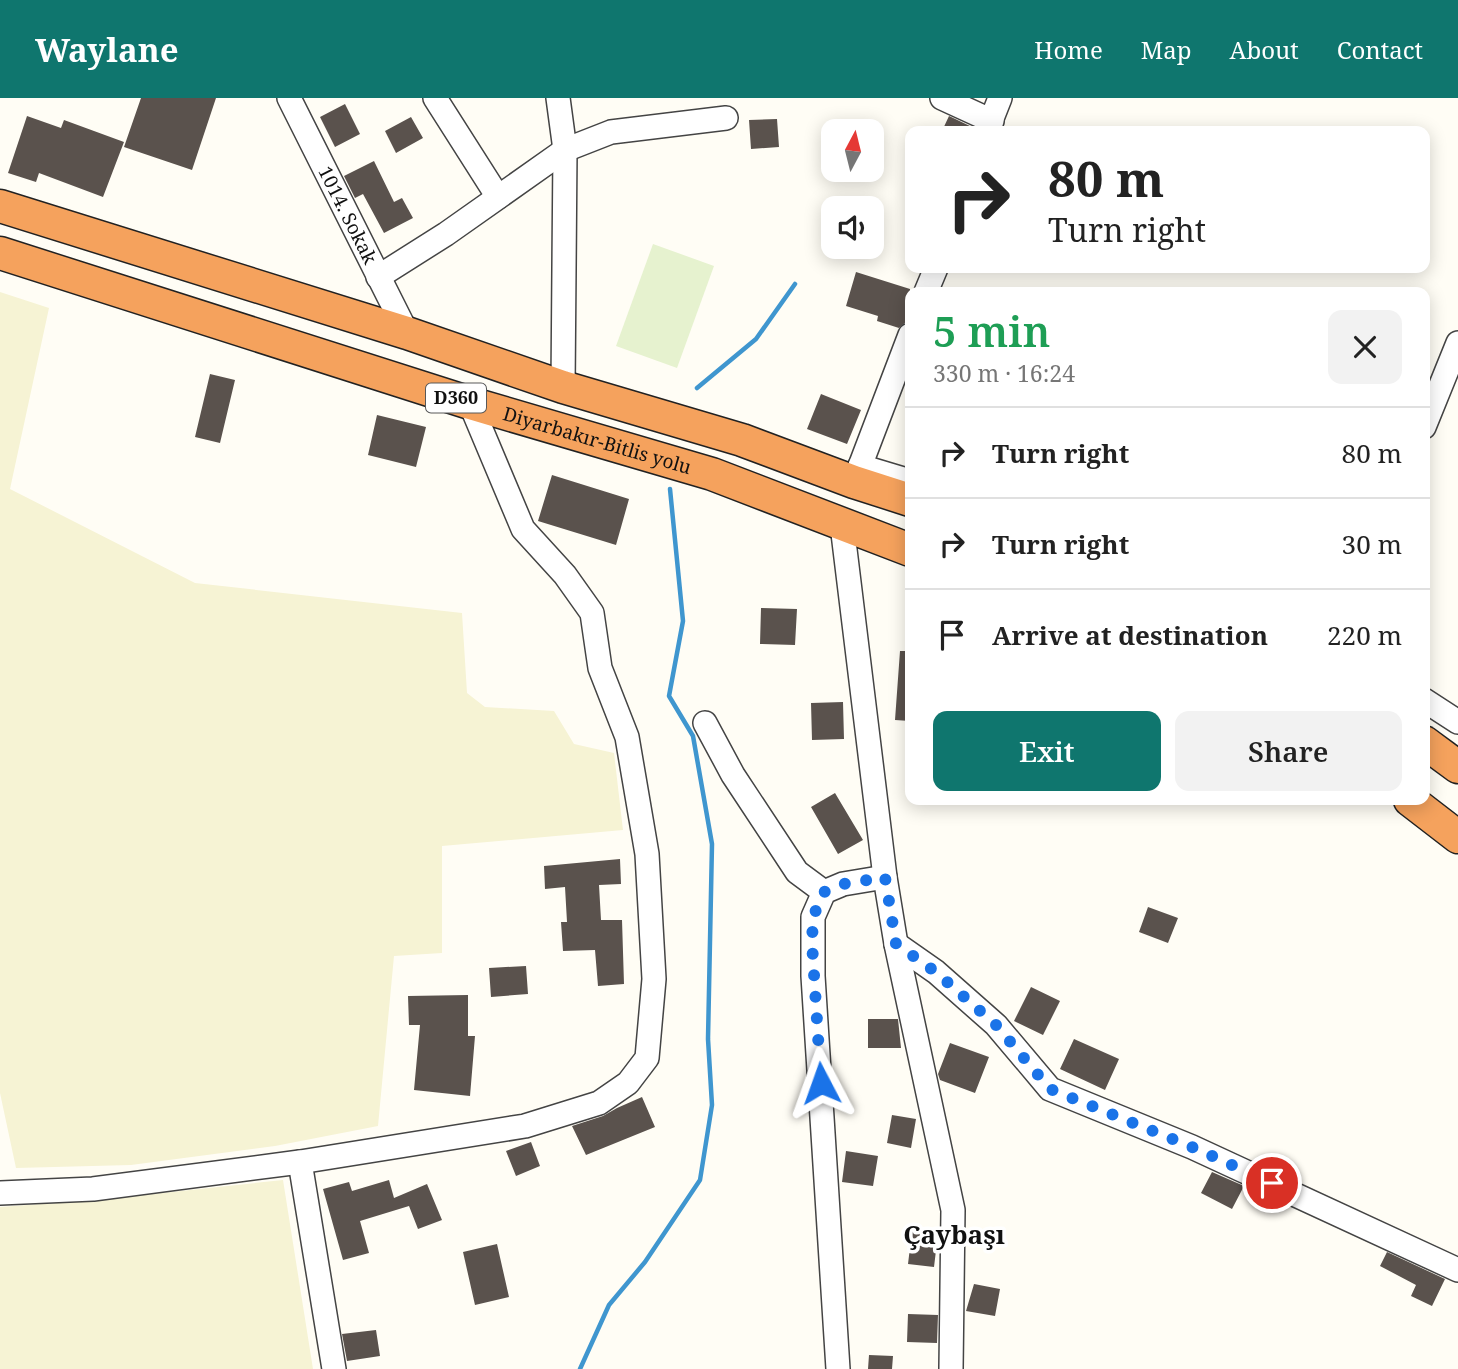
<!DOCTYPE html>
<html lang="en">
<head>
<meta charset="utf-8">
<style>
	:root { --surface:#fff; --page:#f2f2f2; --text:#222; --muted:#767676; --line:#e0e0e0; --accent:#0f766e }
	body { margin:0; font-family:"Noto Serif",serif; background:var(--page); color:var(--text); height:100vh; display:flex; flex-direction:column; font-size:26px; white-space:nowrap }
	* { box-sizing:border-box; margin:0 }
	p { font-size:23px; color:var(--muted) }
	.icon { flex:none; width:38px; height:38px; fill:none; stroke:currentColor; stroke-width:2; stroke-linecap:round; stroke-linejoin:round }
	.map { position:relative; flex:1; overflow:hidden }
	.sheet { position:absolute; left:905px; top:189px; width:525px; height:518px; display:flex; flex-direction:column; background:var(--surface); border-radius:14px; box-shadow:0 4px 18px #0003 }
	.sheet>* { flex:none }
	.hud { position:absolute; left:905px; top:28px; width:525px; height:147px; border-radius:14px; box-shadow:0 4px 18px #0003; background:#fff; color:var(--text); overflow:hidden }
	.needle { width:46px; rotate:7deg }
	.controls { position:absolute; left:821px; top:21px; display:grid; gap:14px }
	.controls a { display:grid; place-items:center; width:63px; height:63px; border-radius:14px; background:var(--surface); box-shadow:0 4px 18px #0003; font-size:35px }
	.pin { position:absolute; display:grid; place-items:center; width:60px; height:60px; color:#fff; margin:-30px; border:4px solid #fff; border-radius:50%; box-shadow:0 2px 7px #0007 }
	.me { position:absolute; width:77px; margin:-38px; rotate:356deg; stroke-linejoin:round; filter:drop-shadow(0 0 5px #0008) }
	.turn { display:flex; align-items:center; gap:24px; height:147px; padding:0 28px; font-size:32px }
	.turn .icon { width:91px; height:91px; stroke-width:2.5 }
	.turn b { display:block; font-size:49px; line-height:60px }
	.round { display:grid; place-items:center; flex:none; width:74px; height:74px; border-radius:14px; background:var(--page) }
	.overview { display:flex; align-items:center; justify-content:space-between; height:119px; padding:0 28px }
	h1 { font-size:42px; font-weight:600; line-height:52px; color:#1e9e55 }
	.primary-button { display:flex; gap:14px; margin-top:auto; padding:14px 28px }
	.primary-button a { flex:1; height:80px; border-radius:14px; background:var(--accent); color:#fff; font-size:28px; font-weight:600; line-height:80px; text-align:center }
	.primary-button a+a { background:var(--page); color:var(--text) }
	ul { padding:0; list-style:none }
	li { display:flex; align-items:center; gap:21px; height:91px; padding:0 28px; border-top:2px solid var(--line) }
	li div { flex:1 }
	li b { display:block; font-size:26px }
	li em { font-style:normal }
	header { display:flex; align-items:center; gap:42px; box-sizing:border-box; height:98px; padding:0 35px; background:var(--accent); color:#fff }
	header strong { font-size:33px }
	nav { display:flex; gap:38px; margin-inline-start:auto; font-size:24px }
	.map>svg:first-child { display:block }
	.farmland { fill:#f6f3d4 }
	.pitch { fill:#e6f2cf }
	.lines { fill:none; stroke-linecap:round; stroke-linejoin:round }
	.stream { stroke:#3f96cf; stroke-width:4.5 }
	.building { fill:#5a524d }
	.minor-casing { stroke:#444; stroke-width:26 }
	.highway-casing { stroke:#222; stroke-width:35 }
	.minor { stroke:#fff; stroke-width:23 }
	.highway { stroke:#f5a25d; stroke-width:32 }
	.route { stroke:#1a73e8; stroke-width:12; stroke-dasharray:0 21.6 }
	.labels { text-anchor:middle; stroke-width:7; stroke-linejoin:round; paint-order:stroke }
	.shield { fill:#fff; stroke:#585858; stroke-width:2 }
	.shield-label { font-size:18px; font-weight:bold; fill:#111 }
	.street-label { font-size:19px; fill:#111; stroke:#fff }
	.district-label { font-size:26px; font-weight:bold; fill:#111; stroke:#fff }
</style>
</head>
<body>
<header>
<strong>Waylane</strong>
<nav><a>Home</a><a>Map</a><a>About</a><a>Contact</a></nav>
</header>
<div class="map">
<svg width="1458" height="1271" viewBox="0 0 1458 1271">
	<rect width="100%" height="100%" fill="#fffdf5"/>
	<!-- farmland -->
	<path class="farmland" d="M0 194 49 210 10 391 195 485 462 515 467 595 485 609 554 613 574 646 614 655 623 732 442 748V855L394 858 378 1028 275 1048 131 1067 16 1070 0 995Z
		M283 1082 313 1271H0V1109L96 1102Z"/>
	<!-- pitch -->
	<path class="pitch" d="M653 146 714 168 677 270 616 248Z"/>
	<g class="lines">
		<!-- stream -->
		<path class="stream" d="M697 290 756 241 795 186
			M580 1271 609 1207 645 1164 700 1082 712 1007 708 941 712 746 693 638 669 598 683 523 670 391"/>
	</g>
	<!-- building -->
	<path class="building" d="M141 0H216L192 72 124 49Z
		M345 6 360 36 335 49 320 19Z
		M27 18 61 30 64 22 124 44 103 99 39 75 36 84 8 75Z
		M949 18 974 30 973 33H942Z
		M411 19 423 40 396 55 385 33Z
		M777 21 779 49 751 51 749 22Z
		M374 63 394 104 402 100 413 120 384 135 363 96 355 100 344 78Z
		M856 174 910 191V214L907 223 899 230 877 223 878 218 846 208Z
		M210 276 235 282 220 345 195 339Z
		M821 296 861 312 847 346 807 331Z
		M377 317 426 329 416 369 368 357Z
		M552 377 629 401 616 447 538 423Z
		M761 510 797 511 795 547 760 546Z
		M900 553H910V623L895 622Z
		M843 604 844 641 812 642 811 605Z
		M835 695 863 742 838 756 811 709Z
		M620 761 621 786 599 787 601 822H622L624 886 598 888 595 852 563 853 561 824H567L565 789 545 791 544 768Z
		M1148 809 1178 820 1168 845 1139 834Z
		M526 868 528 896 491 899 489 870Z
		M1031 889 1060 903 1043 937 1014 923Z
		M468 897V938H475L470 998 414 992 420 927H409L408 898Z
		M868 921H898L901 950H868Z
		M1074 941 1119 961 1105 992 1060 971Z
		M950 945 989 959 975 995 940 982 938 976Z
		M642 999 655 1029 586 1057 572 1028 603 1018 617 1010Z
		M892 1017 916 1021 911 1050 887 1045Z
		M531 1044 540 1068 516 1078 506 1053Z
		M846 1053 878 1058 873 1088 842 1084Z
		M1212 1074 1244 1088 1232 1111 1201 1095Z
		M389 1082 394 1100 427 1086 442 1122 418 1131 409 1108 360 1123 369 1155 343 1162 323 1091 349 1084 352 1093Z
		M912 1133 938 1136 934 1169 908 1166Z
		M497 1146 509 1199 475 1207 463 1154Z
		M1387 1154 1445 1181 1432 1208 1411 1198 1416 1187 1380 1168Z
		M974 1186 1000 1191 995 1218 966 1213Z
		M908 1216 938 1217 937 1245 907 1244Z
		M376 1232 380 1258 347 1263 342 1236Z
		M869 1257 893 1258 892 1271H868Z"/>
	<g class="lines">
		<defs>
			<g id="minor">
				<path id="s1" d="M289 0 407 235"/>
				<path d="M435 0 498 99"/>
				<path d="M558 0 565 52 563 289"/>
				<path d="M942 0 992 23"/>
				<path d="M987 33 1000 0"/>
				<path d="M378 179 446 136 565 52 611 34 726 20"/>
				<path d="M926 194 936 170"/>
				<path d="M1424 329 1458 245"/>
				<path d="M860 368 910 383"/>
				<path d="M854 384 910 237"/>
				<path d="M842 427 885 779 896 846 953 1112 951 1271"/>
				<path d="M1424 602 1458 624"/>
				<path d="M705 625 733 677 797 774 824 794"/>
				<path d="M896 846 936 874 996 927 1050 991 1192 1049 1458 1172"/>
				<path d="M300 1064 334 1271"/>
				<path d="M0 1095 93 1091 300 1064 525 1028 599 1005 628 985 647 960 654 881 647 756 627 639 600 570 592 515 565 477 523 431 470 305"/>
				<path d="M838 1271 813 878V819L824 794 843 786 885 779"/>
			</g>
			<g id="highway">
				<path d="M0 108 407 235 563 289 742 342 854 384 910 402"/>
				<path id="s2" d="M0 155 470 305 712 376 910 452"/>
				<path d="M1424 644 1458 669"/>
				<path d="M1410 702 1458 739"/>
			</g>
		</defs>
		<!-- minor casing -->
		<use href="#minor" class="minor-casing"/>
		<!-- highway casing -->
		<use href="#highway" class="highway-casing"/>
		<!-- minor -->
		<use href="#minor" class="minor"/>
		<!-- highway -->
		<use href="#highway" class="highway"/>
	</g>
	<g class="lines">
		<!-- route -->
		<path class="route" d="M821 985 812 845 813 819 824 794 844 786 885 779 896 846 936 874 996 927 1050 991 1192 1049 1272 1085"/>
	</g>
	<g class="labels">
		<!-- shield labels -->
		<rect class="shield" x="426" y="285.5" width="60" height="29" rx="5"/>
		<g class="shield-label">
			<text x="456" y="306">D360</text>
		</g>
		<!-- street labels -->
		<g class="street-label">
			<text dy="7" stroke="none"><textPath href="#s1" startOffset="131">1014. Sokak</textPath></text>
			<text dy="7" stroke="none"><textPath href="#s2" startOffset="626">Diyarbakır-Bitlis yolu</textPath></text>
		</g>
		<!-- district labels -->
		<g class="district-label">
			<text x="954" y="1146">Çaybaşı</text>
		</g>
	</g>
</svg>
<div class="controls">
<a><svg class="needle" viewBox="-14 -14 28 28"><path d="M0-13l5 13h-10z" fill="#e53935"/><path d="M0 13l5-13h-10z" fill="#767676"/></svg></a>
<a><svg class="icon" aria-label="sound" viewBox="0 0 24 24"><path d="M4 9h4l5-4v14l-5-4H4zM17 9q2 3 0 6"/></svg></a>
</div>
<div class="pin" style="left:1272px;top:1085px;background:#d93025"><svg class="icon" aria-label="arrive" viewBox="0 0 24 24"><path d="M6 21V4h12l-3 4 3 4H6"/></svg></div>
<svg class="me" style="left:821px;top:985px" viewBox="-20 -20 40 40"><path d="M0-17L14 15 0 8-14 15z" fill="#1a73e8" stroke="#fff" stroke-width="4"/></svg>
<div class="hud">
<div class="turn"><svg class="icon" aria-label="right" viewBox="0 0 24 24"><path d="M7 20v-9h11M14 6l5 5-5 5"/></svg><div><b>80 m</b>Turn right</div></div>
</div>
<section class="sheet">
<div class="overview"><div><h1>5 min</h1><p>330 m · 16:24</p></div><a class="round"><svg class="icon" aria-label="close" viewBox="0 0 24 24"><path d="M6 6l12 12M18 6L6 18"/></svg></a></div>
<ul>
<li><svg class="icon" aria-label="right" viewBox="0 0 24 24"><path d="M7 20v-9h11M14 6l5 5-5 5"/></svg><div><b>Turn right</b></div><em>80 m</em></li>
<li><svg class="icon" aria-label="right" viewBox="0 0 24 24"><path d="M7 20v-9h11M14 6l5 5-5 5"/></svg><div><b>Turn right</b></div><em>30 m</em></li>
<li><svg class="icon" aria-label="arrive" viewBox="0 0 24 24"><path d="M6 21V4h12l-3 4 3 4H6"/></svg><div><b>Arrive at destination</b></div><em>220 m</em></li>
</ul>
<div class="primary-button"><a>Exit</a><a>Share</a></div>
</section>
</div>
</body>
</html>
